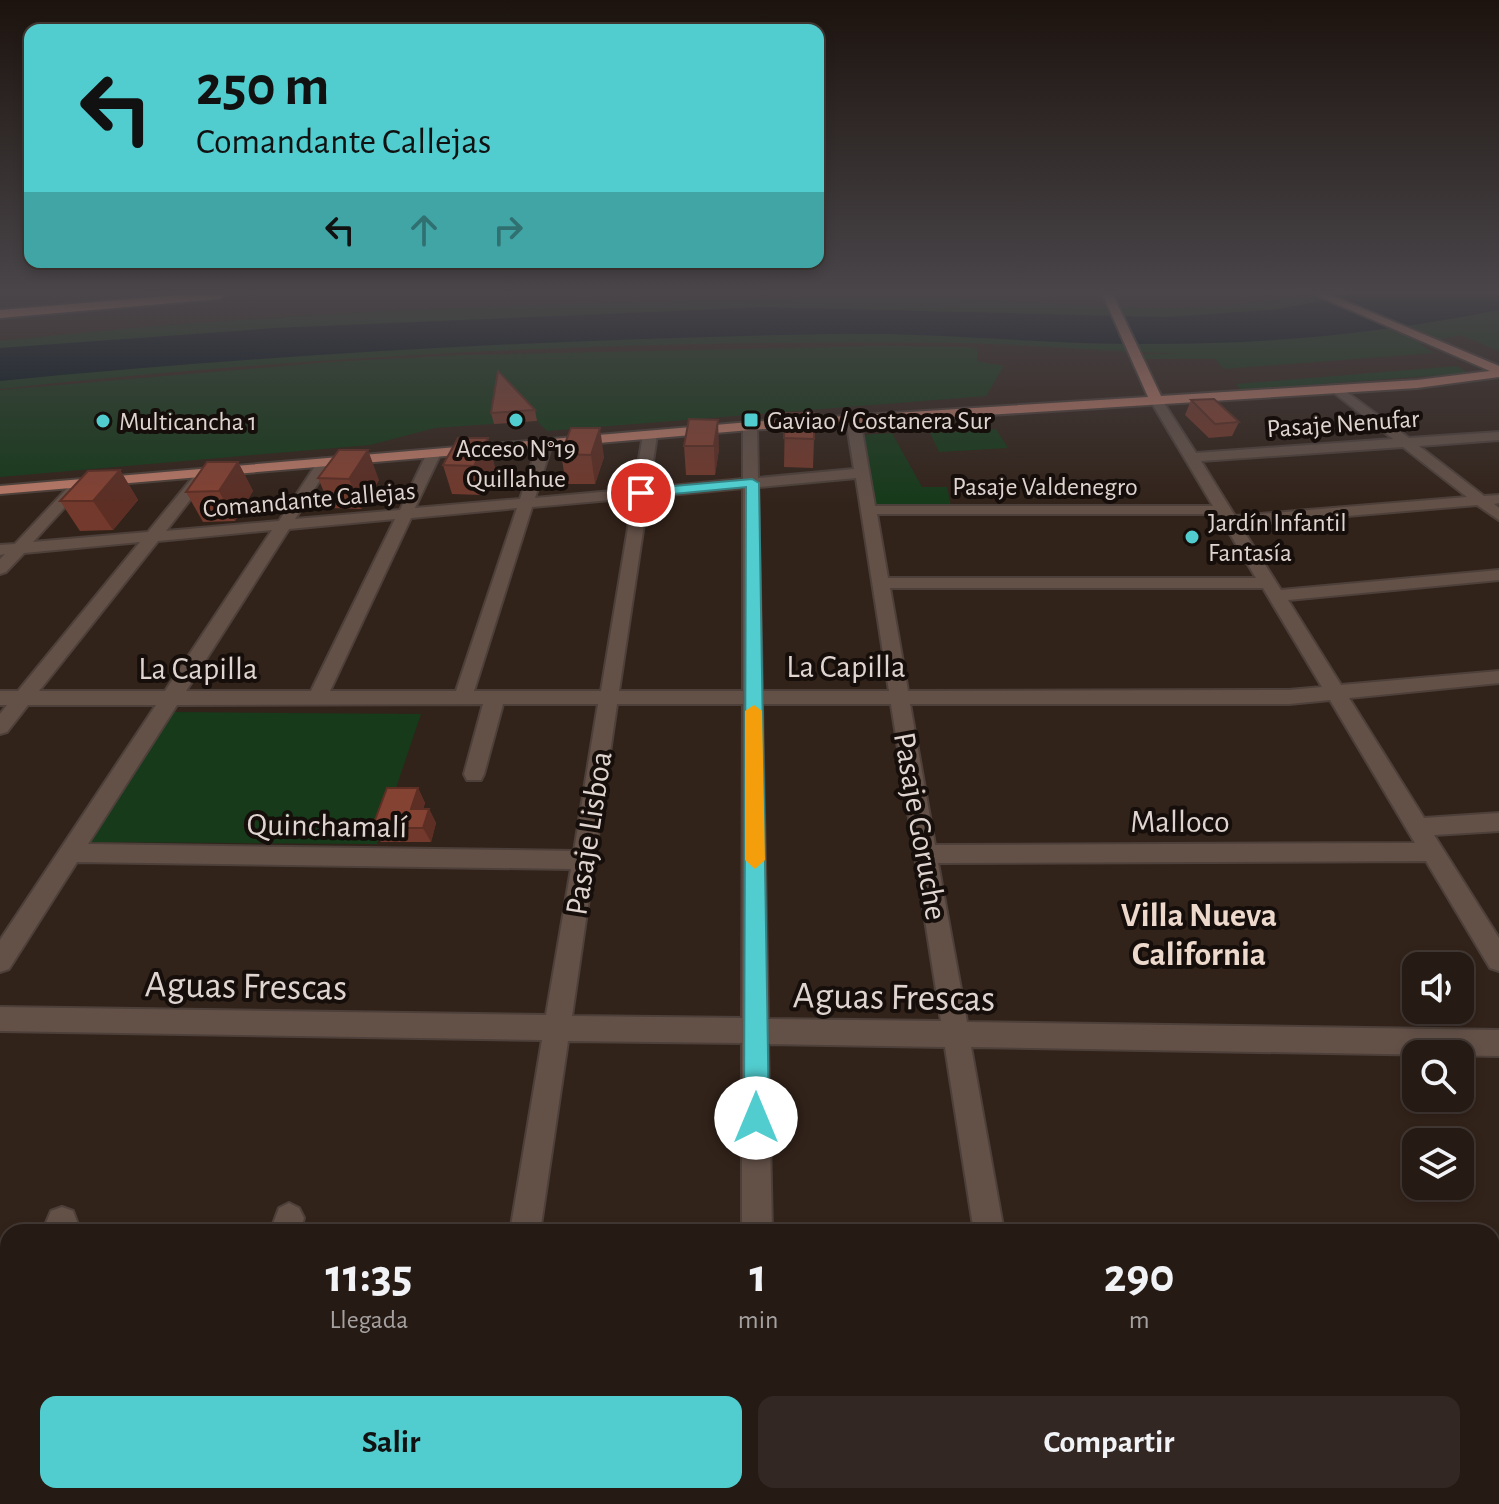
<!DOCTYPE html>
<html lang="es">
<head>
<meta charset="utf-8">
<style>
	:root { --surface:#261a14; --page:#322722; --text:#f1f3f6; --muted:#a4a1a0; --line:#423834; --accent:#52cdcf }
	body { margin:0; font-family:"Alegreya Sans",sans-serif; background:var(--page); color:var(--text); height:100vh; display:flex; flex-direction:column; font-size:30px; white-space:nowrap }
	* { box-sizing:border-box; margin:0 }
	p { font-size:26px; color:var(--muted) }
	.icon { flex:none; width:44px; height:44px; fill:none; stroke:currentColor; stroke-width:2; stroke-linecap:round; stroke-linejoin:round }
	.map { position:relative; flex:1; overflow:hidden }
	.side { position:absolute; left:0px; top:1224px; width:1500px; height:280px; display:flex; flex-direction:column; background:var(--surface); border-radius:24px 24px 0 0; box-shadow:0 4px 12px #0003,0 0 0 2px var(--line) }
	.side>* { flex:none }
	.guide { position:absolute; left:24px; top:24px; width:800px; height:244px; border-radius:16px; box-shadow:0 4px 12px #0003,0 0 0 2px var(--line); background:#52cdcf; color:#111; overflow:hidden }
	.tools { position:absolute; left:1402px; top:952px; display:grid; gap:16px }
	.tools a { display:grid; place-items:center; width:72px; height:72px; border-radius:16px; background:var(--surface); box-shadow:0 4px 12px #0003,0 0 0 2px var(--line); font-size:40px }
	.pin { position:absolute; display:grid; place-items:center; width:68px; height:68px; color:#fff; margin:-34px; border:4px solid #fff; border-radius:50%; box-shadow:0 2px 8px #0007 }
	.me { position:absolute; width:88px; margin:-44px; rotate:0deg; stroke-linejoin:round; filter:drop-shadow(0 0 6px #0008) }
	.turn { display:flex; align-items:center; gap:28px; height:168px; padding:0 40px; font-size:36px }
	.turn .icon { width:104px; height:104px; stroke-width:2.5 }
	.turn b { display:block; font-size:56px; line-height:68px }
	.lanes { display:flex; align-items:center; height:76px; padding:0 40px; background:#0003; justify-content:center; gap:40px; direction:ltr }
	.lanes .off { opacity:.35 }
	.eta { display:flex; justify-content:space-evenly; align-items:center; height:136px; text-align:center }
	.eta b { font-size:48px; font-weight:700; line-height:56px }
	.cta { display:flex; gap:16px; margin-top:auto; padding:16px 40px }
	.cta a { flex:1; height:92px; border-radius:16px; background:var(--accent); color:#111; font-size:32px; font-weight:700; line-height:92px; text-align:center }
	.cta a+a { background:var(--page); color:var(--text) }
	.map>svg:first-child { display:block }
	.green { fill:#163a1a }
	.water { fill:#00111d }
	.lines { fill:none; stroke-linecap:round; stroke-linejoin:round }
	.minor-casing { stroke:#4d403a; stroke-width:4 }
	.major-casing { stroke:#4d403a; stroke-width:4 }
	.highway-casing { stroke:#4d403a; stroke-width:4 }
	.minor { fill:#635148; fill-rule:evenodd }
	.major { fill:#b97967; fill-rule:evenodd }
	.highway { fill:#f3937b; fill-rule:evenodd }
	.wall { fill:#72392c }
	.shaded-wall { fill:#5c2e24 }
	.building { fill:#844233; stroke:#5c2e24; stroke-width:2 }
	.route { fill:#52cdcf; stroke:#358587; stroke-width:2 }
	.slow { fill:#f59e0b }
	.poi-dot { fill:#52cdcf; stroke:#150e0a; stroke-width:3 }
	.labels { text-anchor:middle; stroke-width:8; stroke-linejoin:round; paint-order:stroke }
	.far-poi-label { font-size:26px; fill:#dfd4cf; stroke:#150e0a; text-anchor:start }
	.far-street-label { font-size:26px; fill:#dfd4cf; stroke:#150e0a }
	.street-label { font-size:32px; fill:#dfd4cf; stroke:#150e0a }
	.neighbourhood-label { font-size:34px; font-weight:bold; fill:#edd8cc; stroke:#150e0a }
	.near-street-label { font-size:38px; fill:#dfd4cf; stroke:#150e0a }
</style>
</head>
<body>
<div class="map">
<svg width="1499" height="1504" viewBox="0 0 1499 1504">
	<rect width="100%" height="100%" fill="#32231a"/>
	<!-- green -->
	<path class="green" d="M1298 295H1499V351L1461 335 1420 344 1434 353 1224 369 1215 359H1146L1144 354H1185C1109 352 1032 344 955 343 637 339 317 355 0 389V341C294 309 591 301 887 297 1022 295 1165 324 1298 295Z
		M879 346 968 347 978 349 977 361 1004 366 986 396 547 431 537 421 435 428 370 445 0 477V390L329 362 460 355Z
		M1457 366 1468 373 1241 390 1236 384Z
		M996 429 1008 448 939 452 930 433Z
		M892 433 922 487H947L951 506 875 504 861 435Z
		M174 712 421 714 377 844 88 842Z"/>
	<!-- water -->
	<path class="water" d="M1351 295H1499V310C1384 333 1272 344 1154 344 1046 345 938 332 830 334 552 339 276 354 0 381V348L275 328 764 307 1166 317 1279 309Z"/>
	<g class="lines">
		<defs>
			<path id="minor" d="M1337 385 1409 438 1499 432V440L1419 446 1484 496 1499 495V503L1494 504 1499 508V520L1477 505 1240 525 1281 590 1499 570V580L1288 600 1341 685 1499 671V683L1349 698 1424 818 1499 813V831L1434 835 1499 938V971L1490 968 1426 861 938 863 967 1022 1499 1030V1056L971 1047 1004 1232H974L945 1047 768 1044 772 1232H742V1043L568 1041 540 1232H510L542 1040 0 1031V1007L546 1015 571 869 77 862 9 969 0 972V940L156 705H28L7 732 0 734V714L7 705H0V691H18L140 542 24 553 6 572 0 574V559L5 554 0 555V545L15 544 74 481 86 484 33 542 148 532 198 471 203 470 210 474 166 531 279 521 319 460 324 459 331 463 295 519 400 510 427 453 434 449 441 453 415 508 520 499 538 444 545 440 552 444 535 498 634 489 643 435 650 431 657 435 649 488 743 479V426L750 422 757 426 758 478 854 469 846 419 853 415 860 419 875 506H1213L1150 400 1152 397H1160L1196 453 1393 439 1333 392V386ZM1403 447 1467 497 1235 516 1201 461ZM856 478 889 691H762L758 487ZM743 488V691H619L648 497ZM633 498 601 691H474L532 507ZM517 508 456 691H330L411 518ZM877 514H1218L1256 578H888ZM395 519 311 691H186L289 529ZM272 530 165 691H39L158 541ZM890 588H1263L1322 687 1289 690 908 691ZM1330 700 1415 843 935 845 910 704H1289ZM483 704 464 774 467 780H481L484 774 503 704H598L574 851 88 844 177 705ZM617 704H743L742 1018 572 1016ZM762 704H891L941 1021 768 1019Z
				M289 1203 299 1208 304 1218 300 1232H270L279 1208Z
				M62 1207 73 1211 77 1222 73 1232H42L51 1211Z
				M1492 1293 1499 1296V1340L1492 1337Z
				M8 1318V1363L0 1366V1321Z
				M183 1496H219L216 1504H180Z
				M465 1496H501L500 1504H464Z
				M741 1496H777V1504H741Z
				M1016 1496H1052L1053 1504H1017Z
				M1292 1496H1328L1331 1504H1295Z"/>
			<path id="major" d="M1103 295H1113L1161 396 1417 380 1490 371 1316 295H1330L1499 366V377L1417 388 750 430 0 494V486L750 422 1148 397Z"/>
			<path id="highway" d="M178 295H225L219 299 0 318V310Z"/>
		</defs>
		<!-- minor casing -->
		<use href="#minor" class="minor-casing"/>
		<!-- major casing -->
		<use href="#major" class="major-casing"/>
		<!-- highway casing -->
		<use href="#highway" class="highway-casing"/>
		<!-- minor -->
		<use href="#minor" class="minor"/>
		<!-- major -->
		<use href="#major" class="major"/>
		<!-- highway -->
		<use href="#highway" class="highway"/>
	</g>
	<!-- wall -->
	<path class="wall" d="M1191 400 1239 422 1232 436 1209 438 1185 415Z
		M535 410 537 421 494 424 491 413Z
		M785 413 814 439 813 468 784 467Z
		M689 419 719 449 715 475H686L684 446Z
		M571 428 604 457 595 484H566L561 454Z
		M238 462 253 491 235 521 203 522 186 492Z
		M443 465 495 467 482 495 452 494Z
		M120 470 138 500 113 530 80 531 60 501Z
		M318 478 379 480 361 509 331 508Z
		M418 788 425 803 423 809H429L436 823 431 842H381L372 828Z"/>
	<!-- shaded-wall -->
	<path class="shaded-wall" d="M718 420 719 449 715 475 714 446Z
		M600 428 604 457 595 484 591 455Z
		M488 438 495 467 482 495 474 466Z
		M368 450 379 480 361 509 349 479Z
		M238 462 253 491 235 521 219 491Z
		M120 470 138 500 113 530 93 501Z
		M418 788 425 803 418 823 411 809Z
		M429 809 436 823 431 842 423 828Z"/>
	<!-- building -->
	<path class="building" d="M498 371 535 410 491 413Z
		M1214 399 1239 422 1215 424 1191 400Z
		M785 413H814V439L784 438Z
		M689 419 718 420 714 446H684Z
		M571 428H600L591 455 561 454Z
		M458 438H488L474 466 443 465Z
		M339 450H368L349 479 318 478Z
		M207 462H238L219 491 186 492Z
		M120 470 93 501H60L88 471Z
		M387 788H418L411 809H429L423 828H372Z"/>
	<!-- sky -->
	<linearGradient id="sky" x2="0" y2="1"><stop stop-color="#1c130e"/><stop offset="0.58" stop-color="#494549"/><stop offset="1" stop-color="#494549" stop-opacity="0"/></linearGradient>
	<rect width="1499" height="505" fill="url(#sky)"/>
	<!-- route -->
	<path class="route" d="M752 479 759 483 769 1118 765 1126 756 1130 747 1126 744 1118 746 487 641 497 635 493 641 489Z"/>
	<!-- slow -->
	<path class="slow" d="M754 705 762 711 765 860 755 869 745 860V711Z"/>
	<!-- markers -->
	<g class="poi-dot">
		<circle cx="516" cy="420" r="8"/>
		<rect x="743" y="412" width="16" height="16" rx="4"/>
		<circle cx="103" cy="421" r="8"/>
		<circle cx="1192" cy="537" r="8"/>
	</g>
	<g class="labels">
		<!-- far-poi labels -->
		<g class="far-poi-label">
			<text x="767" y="429">Gaviao / Costanera Sur</text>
			<text x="119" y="430">Multicancha 1</text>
			<text x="516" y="457" text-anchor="middle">Acceso N°19<tspan x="516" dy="30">Quillahue</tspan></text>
			<text x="1208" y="531">Jardín Infantil<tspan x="1208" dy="30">Fantasía</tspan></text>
		</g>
		<!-- far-street labels -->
		<g class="far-street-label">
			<text transform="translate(1343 423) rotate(-4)" y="9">Pasaje Nenufar</text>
			<text x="1045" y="495">Pasaje Valdenegro</text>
			<text transform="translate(309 499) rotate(-5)" y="9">Comandante Callejas</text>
		</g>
		<!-- street labels -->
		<g class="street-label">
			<text x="846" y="677">La Capilla</text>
			<text x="198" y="679">La Capilla</text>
			<text x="1180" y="832">Malloco</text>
			<text transform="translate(327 825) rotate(1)" y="11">Quinchamalí</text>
			<text transform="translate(921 826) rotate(80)" y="11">Pasaje Goruche</text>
			<text transform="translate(588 833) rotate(-81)" y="11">Pasaje Lisboa</text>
		</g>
		<!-- neighbourhood labels -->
		<g class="neighbourhood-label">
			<text x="1199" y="926">Villa Nueva<tspan x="1199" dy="39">California</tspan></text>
		</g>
		<!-- near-street labels -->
		<g class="near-street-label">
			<text transform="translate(246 985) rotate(1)" y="13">Aguas Frescas</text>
			<text transform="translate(894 996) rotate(1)" y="13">Aguas Frescas</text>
		</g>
	</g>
</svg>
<div class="tools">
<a><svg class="icon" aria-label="sound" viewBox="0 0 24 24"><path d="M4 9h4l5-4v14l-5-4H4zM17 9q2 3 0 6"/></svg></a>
<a><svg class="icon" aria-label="search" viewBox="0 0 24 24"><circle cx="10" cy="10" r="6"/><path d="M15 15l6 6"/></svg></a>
<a><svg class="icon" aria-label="layers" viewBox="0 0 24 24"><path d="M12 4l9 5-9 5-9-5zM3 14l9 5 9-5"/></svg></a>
</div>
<div class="pin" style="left:641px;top:493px;background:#d93025"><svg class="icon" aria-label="arrive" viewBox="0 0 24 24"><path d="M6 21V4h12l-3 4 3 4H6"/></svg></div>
<svg class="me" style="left:756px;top:1118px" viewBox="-20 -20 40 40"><circle r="19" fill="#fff"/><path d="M0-13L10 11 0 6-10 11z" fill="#52cdcf"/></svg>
<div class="guide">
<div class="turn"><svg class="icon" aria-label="left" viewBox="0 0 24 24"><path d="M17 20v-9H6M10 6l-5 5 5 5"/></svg><div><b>250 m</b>Comandante Callejas</div></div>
<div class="lanes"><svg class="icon" aria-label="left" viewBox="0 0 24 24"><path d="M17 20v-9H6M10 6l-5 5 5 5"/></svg><svg class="icon off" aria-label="ahead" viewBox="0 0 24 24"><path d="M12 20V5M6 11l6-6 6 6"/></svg><svg class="icon off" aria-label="right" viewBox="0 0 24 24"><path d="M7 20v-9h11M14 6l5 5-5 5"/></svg></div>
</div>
<section class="side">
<div class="eta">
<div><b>11:35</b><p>Llegada</p></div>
<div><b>1</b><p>min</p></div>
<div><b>290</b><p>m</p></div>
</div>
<div class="cta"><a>Salir</a><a>Compartir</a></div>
</section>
</div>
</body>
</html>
